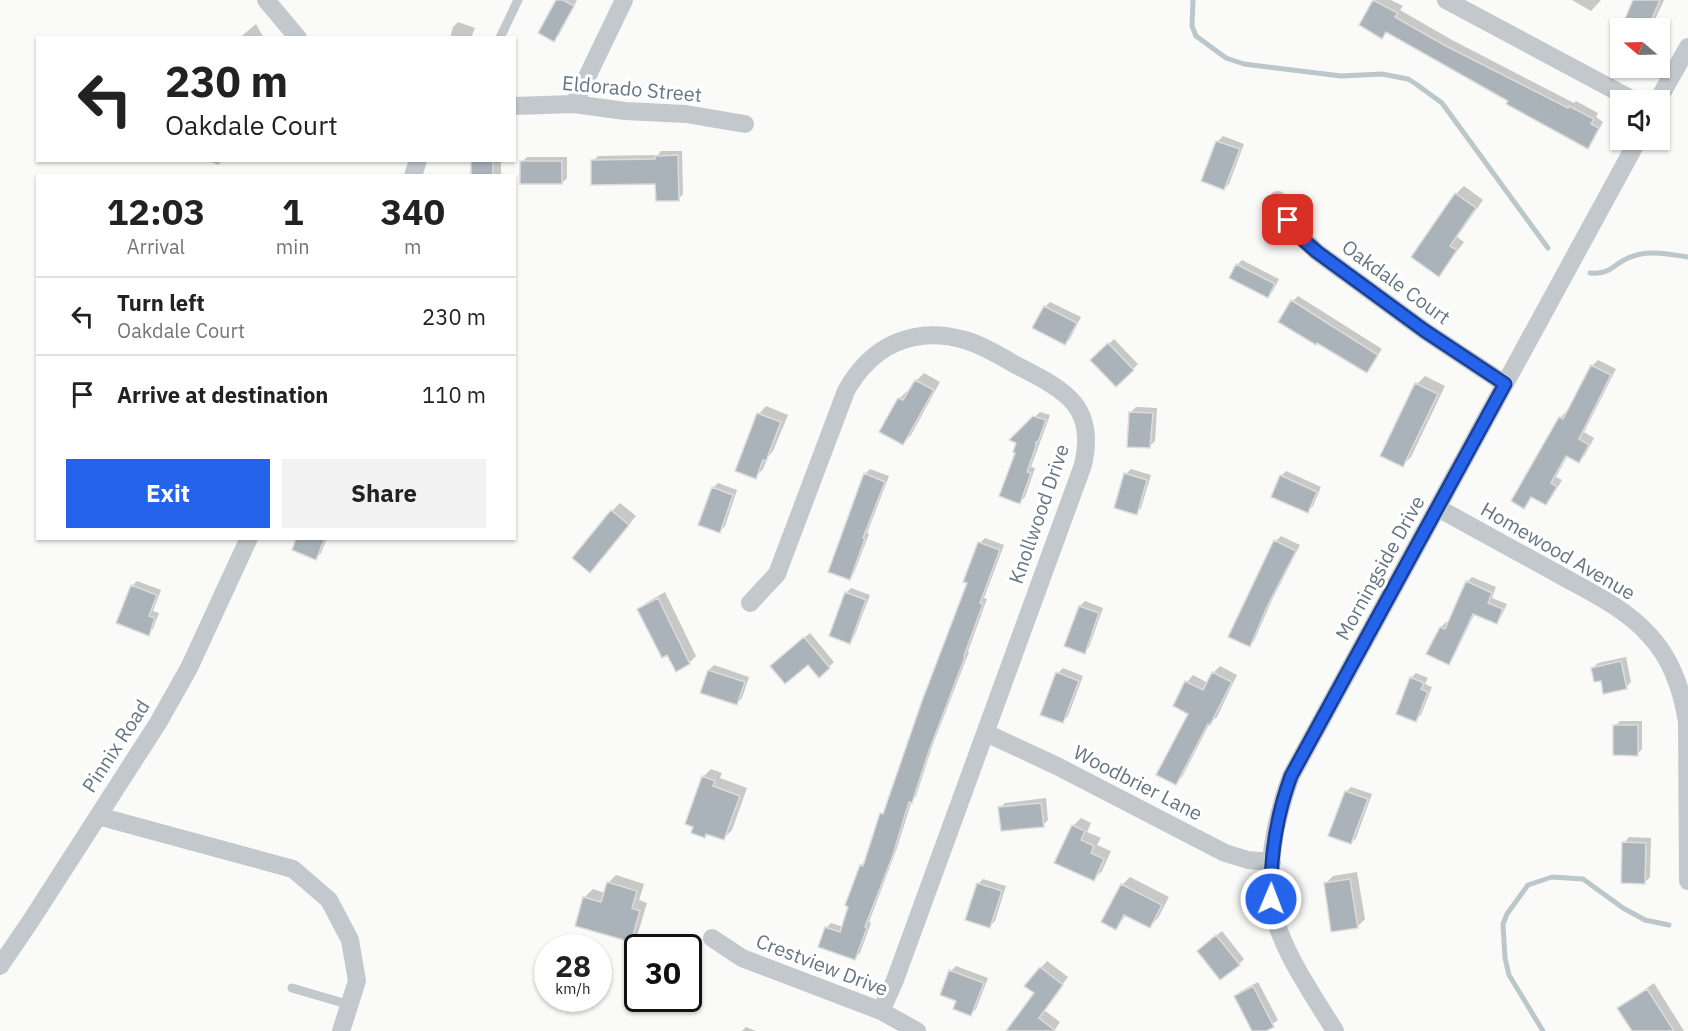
<!DOCTYPE html>
<html lang="en">
<head>
<meta charset="utf-8">
<style>
	:root { --surface:#fff; --page:#f2f2f2; --text:#222; --muted:#767676; --line:#e0e0e0; --accent:#2563eb }
	body { margin:0; font-family:"IBM Plex Sans",sans-serif; background:var(--page); color:var(--text); height:100vh; display:flex; flex-direction:column; font-size:22px; white-space:nowrap }
	* { box-sizing:border-box; margin:0 }
	p { font-size:20px; color:var(--muted) }
	.icon { flex:none; width:33px; height:33px; fill:none; stroke:currentColor; stroke-width:2; stroke-linecap:round; stroke-linejoin:round }
	.map { position:relative; flex:1; overflow:hidden }
	.panel { position:absolute; left:36px; top:174px; width:480px; height:366px; display:flex; flex-direction:column; background:var(--surface); border-radius:0px; box-shadow:0 2px 4px #0004 }
	.panel>* { flex:none }
	.hud { position:absolute; left:36px; top:36px; width:480px; height:126px; border-radius:0px; box-shadow:0 2px 4px #0004; background:#fff; color:var(--text); overflow:hidden }
	.needle { width:39px; rotate:289deg }
	.fabs { position:absolute; left:1610px; top:18px; display:grid; gap:12px }
	.fabs a { display:grid; place-items:center; width:60px; height:60px; border-radius:0px; background:var(--surface); box-shadow:0 2px 4px #0004; font-size:30px }
	.speed { position:absolute; left:534px; top:934px; display:flex; gap:12px; font-size:30px; font-weight:700; text-align:center }
	.speed>* { display:grid; place-content:center; width:78px; height:78px; border-radius:50%; background:var(--surface); box-shadow:0 2px 4px #0004; line-height:1 }
	.speed small { font-size:15px; font-weight:400 }
	.speed .limit { border:3px solid #111; border-radius:9px; background:#fff; color:#111 }
	.pin { position:absolute; display:grid; place-items:center; width:51px; height:51px; color:#fff; margin:-26px; border-radius:12px; box-shadow:0 3px 9px #0006 }
	.me { position:absolute; width:66px; margin:-33px; rotate:1deg; stroke-linejoin:round; filter:drop-shadow(0 0 4px #0008) }
	.turn { display:flex; align-items:center; gap:21px; height:126px; padding:0 30px; font-size:27px }
	.turn .icon { width:78px; height:78px; stroke-width:2.5 }
	.turn b { display:block; font-size:42px; line-height:51px }
	.eta { display:flex; justify-content:space-evenly; align-items:center; height:102px; text-align:center }
	.eta b { font-size:36px; font-weight:800; line-height:42px }
	.cta { display:flex; gap:12px; margin-top:auto; padding:12px 30px }
	.cta a { flex:1; height:69px; border-radius:0px; background:var(--accent); color:#fff; font-size:24px; font-weight:800; line-height:69px; text-align:center }
	.cta a+a { background:var(--page); color:var(--text) }
	ul { padding:0; list-style:none }
	li { display:flex; align-items:center; gap:18px; height:78px; padding:0 30px; border-top:2px solid var(--line) }
	li div { flex:1 }
	li b { display:block; font-size:22px }
	li em { font-style:normal }
	.map>svg:first-child { display:block }
	.shadow { fill:#0003 }
	.lines { fill:none; stroke-linecap:round; stroke-linejoin:round }
	.stream { stroke:#bbc7cb; stroke-width:5 }
	.building { fill:#aab3b9; stroke:#dcdcda; stroke-width:1.5 }
	.lane { stroke:#c3c8cc; stroke-width:9 }
	.street { stroke:#c3c8cc; stroke-width:18 }
	.route-casing { stroke:#184099; stroke-width:15 }
	.route { stroke:#2563eb; stroke-width:10 }
	.labels { text-anchor:middle; stroke-width:6; stroke-linejoin:round; paint-order:stroke }
	.street-label { font-size:20px; fill:#657683; stroke:#fff }
</style>
</head>
<body>
<div class="map">
<svg width="1688" height="1031" viewBox="0 0 1688 1031">
	<rect width="100%" height="100%" fill="#fafaf8"/>
	<!-- shadow -->
	<path class="shadow" d="M558 0H577L559 35 554 40Z
		M1375 0H1391L1403 6 1400 10 1452 40 1574 103 1576 101 1598 113 1596 117 1603 122 1593 141 1587 147 1510 100 1387 32 1382 37 1361 25Z
		M1572 0H1601L1591 11Z
		M1635 0H1664L1651 28 1623 27Z
		M458 22 475 28 471 38H450L453 27Z
		M256 24 264 38H240L244 34Z
		M1223 136 1244 144 1229 184 1224 189 1203 180 1218 141Z
		M661 151H682L683 194 678 200 657 183 593 161 598 156 658 155Z
		M527 157H567V178L562 183 522 162Z
		M207 160H223L218 165Z
		M473 160H501V176H473Z
		M1464 186 1483 200 1457 237 1464 242 1439 275 1456 194Z
		M1242 260 1279 279 1273 291 1268 296 1237 265Z
		M1298 296 1382 349 1367 371 1293 301Z
		M1050 302 1081 317 1070 339 1065 344 1045 307Z
		M1114 339 1138 364 1116 385 1092 360Z
		M1598 360 1616 369 1584 432 1594 438 1585 455 1579 461 1568 455 1556 477 1562 480 1552 497 1546 504 1533 496 1524 507 1560 418 1566 412 1568 413 1592 366Z
		M924 373 940 382 911 435 903 443 881 431 900 398 907 391 910 392 916 381Z
		M1425 376 1445 386 1411 457 1403 465 1417 384Z
		M766 406 788 415 773 451 768 457 763 469 755 477 759 414Z
		M1136 407 1157 408 1155 441 1150 446 1131 412Z
		M1040 412 1050 415 1031 467 1035 468 1025 497 1020 502 1017 452 1018 442 1012 439Z
		M870 469 889 476 867 533 869 534 854 573 849 578 865 474Z
		M1131 469 1151 475 1141 508 1136 513 1126 474Z
		M1286 471 1321 487 1313 506 1308 511 1281 476Z
		M718 483 737 490 725 526 720 531 713 488Z
		M620 503 636 516 598 563 612 511Z
		M1281 536 1300 545 1272 600 1254 641 1249 646 1230 636 1276 541Z
		M298 538H327L321 553 316 558Z
		M985 538 1004 545 984 598 987 599 968 651 969 652 933 744 916 796 912 800 897 848 869 922 871 923 860 953 855 958 826 928 831 923 843 927 861 865 867 860 881 814 887 808 969 582 980 543Z
		M1472 577 1496 587 1492 598 1507 604 1501 617 1496 622 1475 613 1453 658 1448 663 1441 627 1446 622 1449 624 1467 582Z
		M137 581 161 590 153 611 159 613 153 629 148 634 132 586Z
		M851 588 870 595 854 637 849 642 846 593Z
		M665 592 696 656 689 663 667 653 639 610 646 603Z
		M1085 601 1103 608 1089 647 1084 652 1080 606Z
		M810 633 834 662 829 667 808 663 777 661Z
		M1626 657 1631 682 1626 687 1602 679 1593 668 1598 663Z
		M714 665 749 677 742 698 737 703 709 670Z
		M1220 666 1237 675 1217 717 1210 723 1182 777 1175 783 1190 713 1187 682 1193 675 1208 683 1213 673Z
		M1063 668 1083 676 1068 716 1063 721 1058 673Z
		M1416 673 1428 678 1425 684 1432 687 1421 715 1416 720 1411 678Z
		M1620 721H1642V749L1637 754 1615 726Z
		M711 769 722 773 720 778 747 788 732 830 724 838 708 832 704 836 703 777Z
		M1351 787 1372 794 1356 838 1351 843 1346 792Z
		M1046 798 1048 820 1043 825 1000 808 1005 803Z
		M1081 818 1091 823 1087 832 1101 838 1097 845 1111 851 1102 871 1094 879 1073 826Z
		M1629 837 1651 838 1650 877 1645 882 1624 843Z
		M1357 872 1365 919 1357 927 1325 884 1333 876Z
		M616 875 644 884 639 900 647 903 638 933 631 941 577 925 585 897 593 889 605 893 608 883Z
		M1130 877 1169 897 1158 918 1150 926 1127 914 1116 928 1122 885Z
		M983 879 1006 886 995 921 990 926 978 884Z
		M1222 931 1244 959 1239 964 1204 946Z
		M1047 961 1068 977 1044 1010 1060 1022 1054 1031H1008L1036 993 1041 968Z
		M956 966 988 978 976 1009 971 1014 958 1000 951 971Z
		M1258 982 1278 1020 1263 1031H1254L1236 996 1241 991Z
		M1654 983 1684 1031H1634L1619 1008Z
		M746 1027 756 1031H742Z"/>
	<g class="lines">
		<!-- stream -->
		<path class="stream" d="M1193 0 1192 26 1196 36 1226 58 1244 64 1341 76 1382 74 1408 79 1416 84 1442 103 1548 248
			M1590 273C1610 275 1612 265 1628 258 1647 249 1668 254 1688 257
			M1543 1031 1509 975 1505 958 1503 924 1507 914 1528 885 1552 877 1583 879 1623 908 1645 920 1669 925"/>
	</g>
	<!-- building -->
	<path class="building" d="M556 0H563L574 6 554 42 538 33Z
		M1373 0 1398 13 1395 17 1446 46 1568 108 1569 106 1594 119 1591 124 1599 128 1588 149 1506 104 1508 101 1386 32 1382 39 1359 25Z
		M1633 0H1660L1648 28H1621Z
		M1216 141 1240 149 1224 190 1201 181Z
		M678 155 679 201H656L655 184 591 185V160L655 159V156Z
		M471 160H493V176H471Z
		M520 161H562V184H520Z
		M1455 193 1476 208 1450 246 1457 250 1439 277 1411 257Z
		M1236 264 1275 284 1268 298 1229 278Z
		M1291 300 1378 355 1367 373 1317 343 1316 345 1278 322Z
		M1044 306 1077 323 1065 345 1032 328Z
		M1108 343 1134 370 1116 387 1090 360Z
		M1591 365 1611 375 1579 439 1589 445 1579 463 1566 456 1551 483 1557 487 1546 505 1531 497 1524 509 1511 501 1559 417 1563 419Z
		M915 380 934 390 903 445 879 432 898 398 903 400Z
		M1415 383 1438 394 1403 467 1380 456Z
		M1129 412 1153 413 1150 448 1127 447Z
		M757 413 781 422 766 461 763 460 756 479 735 471Z
		M1033 416 1046 420 1038 442H1036V446L1027 472 1031 473 1020 504 999 496 1015 453 1013 452 1016 443 1009 440Z
		M864 473 885 482 863 538 865 539 850 580 828 572Z
		M1124 473 1147 480 1137 515 1114 508Z
		M1280 475 1317 492 1308 513 1271 497Z
		M712 487 733 495 720 533 698 525Z
		M611 510 629 525 590 573 572 558Z
		M296 538H325L316 560 292 550Z
		M1274 540 1296 551 1267 607 1250 647 1228 637Z
		M978 542 1000 550 980 603 983 604 964 656 965 657 929 751 912 803 909 802 893 855 865 927 867 928 855 960 818 947 825 927 840 932 848 907 845 905 860 865 863 866 880 813 883 814 922 701 967 583 963 582Z
		M1466 581 1492 593 1488 603 1503 609 1497 624 1473 614 1449 665 1426 654 1440 627 1445 629Z
		M131 585 157 595 149 616 155 618 149 636 116 623Z
		M845 592 866 600 850 644 829 636Z
		M658 598 690 664 676 672 667 655 662 658 637 609Z
		M1079 606 1099 613 1085 654 1064 646Z
		M804 637 830 668 819 678 808 665 785 684 770 666Z
		M1621 661 1627 689 1603 694 1601 681 1594 682 1591 668Z
		M708 670 745 682 737 705 700 693Z
		M1056 672 1079 681 1063 723 1040 715Z
		M1212 672 1232 682 1210 725 1208 724 1176 785 1156 775 1188 714 1173 706 1185 681 1203 690Z
		M1410 677 1424 683 1421 689 1428 692 1416 722 1396 714Z
		M1613 725H1638V756L1613 755Z
		M702 776 715 781 713 786 740 796 724 840 706 834 705 838 691 833 693 827 685 824Z
		M1345 791 1368 799 1351 844 1328 836Z
		M1041 803 1044 827 1001 831 998 807Z
		M1072 825 1085 831 1081 840 1094 846 1091 853 1104 859 1094 881 1054 863Z
		M1622 842 1646 843 1645 884 1621 883Z
		M1350 879 1358 928 1331 932 1324 883Z
		M607 882 637 891 632 908 640 911 631 942 575 926 583 897 601 902Z
		M977 883 1002 891 990 928 965 920Z
		M1121 884 1162 905 1150 928 1124 915 1116 930 1101 922Z
		M1216 935 1240 965 1220 980 1197 951Z
		M1040 967 1063 985 1039 1018 1056 1031H1006L1034 993 1024 986Z
		M949 970 984 983 971 1016 953 1009 956 1001 940 995Z
		M1253 986 1274 1027 1266 1031H1252L1234 996Z
		M1647 989 1674 1031H1632L1617 1008Z"/>
	<g class="lines">
		<!-- lane -->
		<path class="lane" d="M500 38 518 0
			M292 988 350 1005"/>
		<!-- street -->
		<path class="street" d="M266 0 298 38
			M1446 0 1633 100
			M1658 100 1688 47
			M574 104 624 0
			M514 106 574 104 625 111 686 114 745 124
			M413 176 418 160
			M1278 200C1288 221 1299 236 1317 252L1425 331 1505 384
			M1438 508C1478 530 1518 552 1558 574 1590 592 1625 608 1649 635 1672 659 1682 690 1687 722L1688 881
			M750 603 777 574 846 391C871 346 913 325 965 340 982 345 999 355 1014 364 1062 389 1097 403 1083 465L895 980 881 1011
			M986 733 1057 766 1225 853 1248 860 1272 862
			M98 816 293 869 329 900 350 940 357 981 341 1031
			M712 938 742 958 881 1011 917 1031
			M0 966 30 922 158 723 189 668 249 538
			M1335 1031C1316 1000 1285 955 1276 921 1263 876 1275 819 1291 776L1638 140"/>
	</g>
	<g class="lines">
		<defs>
			<path id="route" d="M1271 899C1270 856 1276 817 1291 776L1505 384 1425 331 1317 252 1301 238 1288 220"/>
		</defs>
		<!-- route casing -->
		<use href="#route" class="route-casing"/>
		<!-- route -->
		<use href="#route" class="route"/>
	</g>
	<g class="labels">
		<!-- street labels -->
		<g class="street-label">
			<text transform="translate(632 89) rotate(5)" y="7">Eldorado Street</text>
			<text transform="translate(1396 282) rotate(36)" y="7">Oakdale Court</text>
			<text transform="translate(1039 514) rotate(-71)" y="7">Knollwood Drive</text>
			<text transform="translate(1558 551) rotate(30)" y="7">Homewood Avenue</text>
			<text transform="translate(1380 568) rotate(-61)" y="7">Morningside Drive</text>
			<text transform="translate(116 746) rotate(-57)" y="7">Pinnix Road</text>
			<text transform="translate(1138 783) rotate(27)" y="7">Woodbrier Lane</text>
			<text transform="translate(822 965) rotate(21)" y="7">Crestview Drive</text>
		</g>
	</g>
</svg>
<div class="fabs">
<a><svg class="needle" viewBox="-14 -14 28 28"><path d="M0-13l5 13h-10z" fill="#e53935"/><path d="M0 13l5-13h-10z" fill="#767676"/></svg></a>
<a><svg class="icon" aria-label="sound" viewBox="0 0 24 24"><path d="M4 9h4l5-4v14l-5-4H4zM17 9q2 3 0 6"/></svg></a>
</div>
<div class="speed"><div>28<small>km/h</small></div><div class="limit">30</div></div>
<div class="pin" style="left:1288px;top:220px;background:#d93025"><svg class="icon" aria-label="arrive" viewBox="0 0 24 24"><path d="M6 21V4h12l-3 4 3 4H6"/></svg></div>
<svg class="me" style="left:1271px;top:899px" viewBox="-20 -20 40 40"><circle r="17" fill="#2563eb" stroke="#fff" stroke-width="3"/><path d="M0-11L8 9 0 5-8 9z" fill="#fff"/></svg>
<div class="hud">
<div class="turn"><svg class="icon" aria-label="left" viewBox="0 0 24 24"><path d="M17 20v-9H6M10 6l-5 5 5 5"/></svg><div><b>230 m</b>Oakdale Court</div></div>
</div>
<section class="panel">
<div class="eta">
<div><b>12:03</b><p>Arrival</p></div>
<div><b>1</b><p>min</p></div>
<div><b>340</b><p>m</p></div>
</div>
<ul>
<li><svg class="icon" aria-label="left" viewBox="0 0 24 24"><path d="M17 20v-9H6M10 6l-5 5 5 5"/></svg><div><b>Turn left</b><p>Oakdale Court</p></div><em>230 m</em></li>
<li><svg class="icon" aria-label="arrive" viewBox="0 0 24 24"><path d="M6 21V4h12l-3 4 3 4H6"/></svg><div><b>Arrive at destination</b></div><em>110 m</em></li>
</ul>
<div class="cta"><a>Exit</a><a>Share</a></div>
</section>
</div>
</body>
</html>
